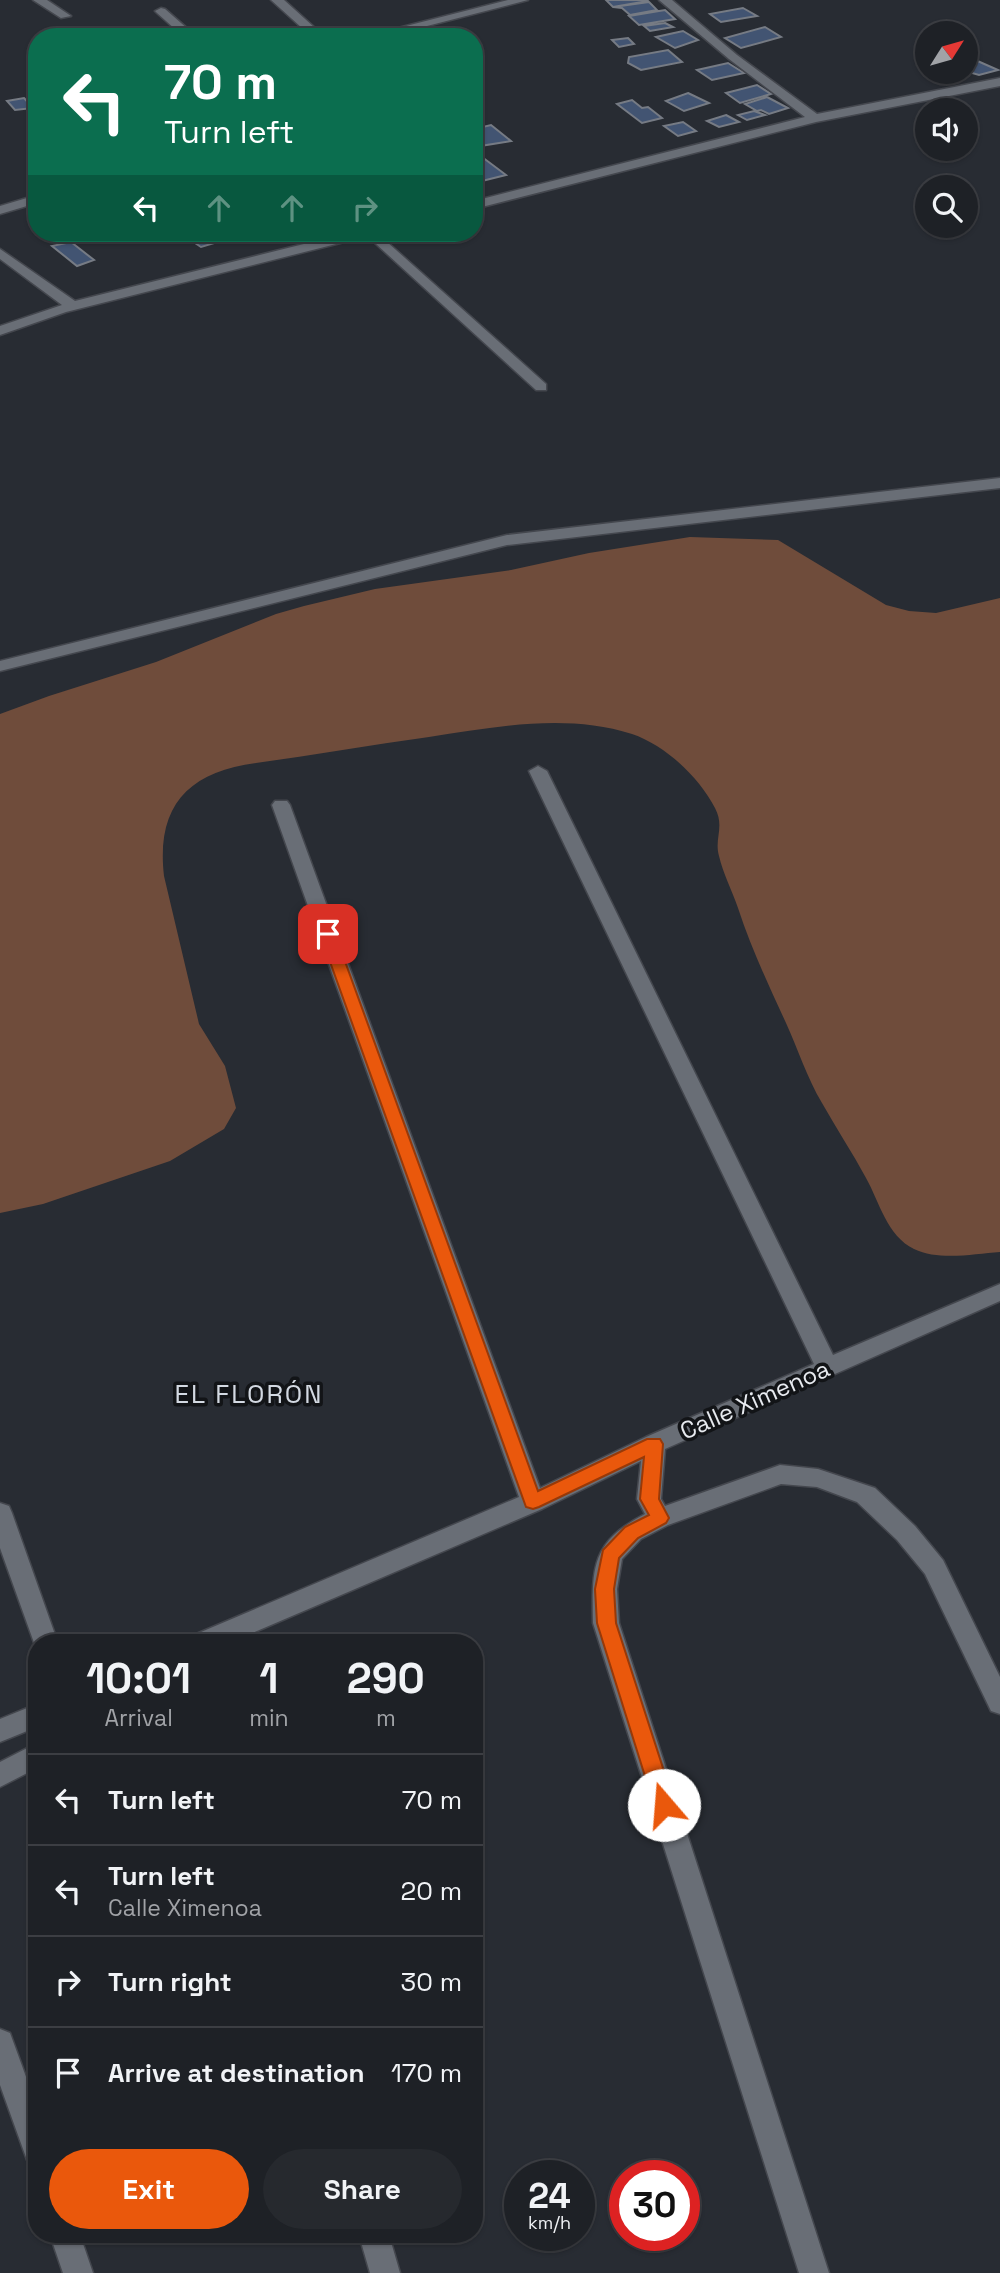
<!DOCTYPE html>
<html lang="en">
<head>
<meta charset="utf-8">
<style>
	:root { --surface:#1e2126; --page:#26292e; --text:#f1f3f6; --muted:#a1a3a7; --line:#3c3e43; --accent:#ea580c }
	body { margin:0; font-family:"Space Grotesk",sans-serif; background:var(--page); color:var(--text); height:100vh; display:flex; flex-direction:column; font-size:26px; white-space:nowrap }
	* { box-sizing:border-box; margin:0 }
	p { font-size:23px; color:var(--muted) }
	.icon { flex:none; width:38px; height:38px; fill:none; stroke:currentColor; stroke-width:2; stroke-linecap:round; stroke-linejoin:round }
	.map { position:relative; flex:1; overflow:hidden }
	.side { position:absolute; left:28px; top:1634px; width:455px; height:609px; display:flex; flex-direction:column; background:var(--surface); border-radius:28px; box-shadow:0 2px 5px #0004,0 0 0 2px var(--line) }
	.side>* { flex:none }
	.banner { position:absolute; left:28px; top:28px; width:455px; height:214px; border-radius:28px; box-shadow:0 2px 5px #0004,0 0 0 2px var(--line); background:#0b6e4f; color:#fff; overflow:hidden }
	.needle { width:46px; rotate:53deg }
	.fabs { position:absolute; left:915px; top:21px; display:grid; gap:14px }
	.fabs a { display:grid; place-items:center; width:63px; height:63px; border-radius:50%; background:var(--surface); box-shadow:0 2px 5px #0004,0 0 0 2px var(--line); font-size:35px }
	.speed { position:absolute; left:504px; top:2160px; display:flex; gap:14px; font-size:35px; font-weight:700; text-align:center }
	.speed>* { display:grid; place-content:center; width:91px; height:91px; border-radius:50%; background:var(--surface); box-shadow:0 2px 5px #0004,0 0 0 2px var(--line); line-height:1 }
	.speed small { font-size:18px; font-weight:400 }
	.speed .limit { border:10px solid #d22; background:#fff; color:#111 }
	.pin { position:absolute; display:grid; place-items:center; width:60px; height:60px; color:#fff; margin:-30px; border-radius:14px; box-shadow:0 4px 10px #0006 }
	.me { position:absolute; width:77px; margin:-38px; rotate:342deg; stroke-linejoin:round; filter:drop-shadow(0 0 5px #0008) }
	.turn { display:flex; align-items:center; gap:24px; height:147px; padding:0 21px; font-size:32px }
	.turn .icon { width:91px; height:91px; stroke-width:2.5 }
	.turn b { display:block; font-size:49px; line-height:60px }
	.lanes { display:flex; align-items:center; height:66px; padding:0 21px; background:#0003; justify-content:center; gap:35px; direction:ltr }
	.lanes .off { opacity:.35 }
	.eta { display:flex; justify-content:space-evenly; align-items:center; height:119px; text-align:center }
	.eta b { font-size:42px; font-weight:800; line-height:49px }
	.primary-button { display:flex; gap:14px; margin-top:auto; padding:14px 21px }
	.primary-button a { flex:1; height:80px; border-radius:42px; background:var(--accent); color:#fff; font-size:28px; font-weight:800; line-height:80px; text-align:center }
	.primary-button a+a { background:var(--page); color:var(--text) }
	ul { padding:0; list-style:none }
	li { display:flex; align-items:center; gap:21px; height:91px; padding:0 21px; border-top:2px solid var(--line) }
	li div { flex:1 }
	li b { display:block; font-size:26px }
	li em { font-style:normal }
	.map>svg:first-child { display:block }
	.forest { fill:#6f4c3b }
	.building { fill:#425472; stroke:#767b84; stroke-width:2 }
	.lines { fill:none; stroke-linecap:round; stroke-linejoin:round }
	.lane-casing { stroke:#44474e; stroke-width:3 }
	.street-casing { stroke:#44474e; stroke-width:3 }
	.lane { fill:#696e76; fill-rule:evenodd }
	.street { fill:#696e76; fill-rule:evenodd }
	.route { fill:#ea580c; stroke:#983908; stroke-width:2 }
	.labels { text-anchor:middle; stroke-width:7; stroke-linejoin:round; paint-order:stroke }
	.street-label { font-size:24px; fill:#e7eaef; stroke:#121417 }
	.neighbourhood-label { font-size:26px; letter-spacing:2px; fill:#d3d9e2; stroke:#121417 }
</style>
</head>
<body>
<div class="map">
<svg width="1000" height="2273" viewBox="0 0 1000 2273">
	<rect width="100%" height="100%" fill="#282c33"/>
	<!-- forest -->
	<path class="forest" d="M690 537 778 540 886 605 909 611 936 613 1000 598V1252C973 1254 939 1261 914 1249 887 1236 879 1201 866 1178 852 1152 836 1128 822 1103 807 1078 798 1049 786 1023 769 986 751 948 738 908 732 891 723 873 719 856 714 838 725 827 715 808 699 777 665 745 632 734 565 713 496 727 429 737 371 745 314 755 256 763 188 772 156 806 164 876L199 1024 225 1066 236 1108 224 1129 170 1161 43 1204 0 1213V714L49 696 156 662 276 614 304 606 375 589 511 570 589 553Z"/>
	<!-- building -->
	<path class="building" d="M606 0H647L648 1 613 7Z
		M649 2 657 10 630 15 622 8 613 7Z
		M743 8 757 16 721 22 710 14Z
		M665 10 675 19 639 25 629 16Z
		M665 23 673 27 650 31 644 26Z
		M765 27 781 37 741 48 725 38Z
		M683 31 698 40 675 48 656 37Z
		M628 38 634 44 619 47 612 40Z
		M668 50 682 62 641 70 628 63 629 57Z
		M973 59 998 70 979 75 972 73 971 68 966 66V61Z
		M728 63 744 73 712 80 697 70Z
		M757 85 771 94 740 103 726 93Z
		M688 93 709 103 684 111 666 101Z
		M767 97 788 108 769 114 761 110 757 111 745 104Z
		M24 98 33 108 15 110 7 101Z
		M632 100 642 108 648 107 662 118 642 123 617 104Z
		M754 111 765 115 747 120 738 115Z
		M726 115 739 122 719 127 707 121Z
		M683 122 696 131 678 136 664 126Z
		M491 125 511 141 474 147V129Z
		M474 151 506 175 474 183Z
		M180 233H243L245 234 201 247Z
		M71 242 94 260 77 266 52 246Z"/>
	<g class="lines">
		<defs>
			<path id="lane" d="M364 233H377L546 384V390H536Z"/>
			<path id="street" d="M33 0H47L71 16 61 18Z
				M271 0H284L325 37H312Z
				M508 0H528L384 37H363Z
				M659 0H672L737 55 817 114 1000 78V86L816 122 474 209V201L805 117 729 59Z
				M161 8 165 9 197 37H184L157 13 155 11Z
				M37 195V203L0 214V206Z
				M348 233H370L368 236 66 312 0 335V326L62 305 0 259V249L75 301Z
				M1000 478V488L507 545 0 671V661L507 535Z
				M538 766 547 771 833 1355 1000 1284V1301L665 1449 661 1499 665 1506 780 1465 818 1469 875 1488 915 1526 943 1560 1000 1677V1714L991 1711 925 1574 897 1540 857 1502 817 1487 781 1484 668 1525 641 1539 622 1559 617 1589 619 1623 829 2273H799L593 1623C592 1567 591 1542 645 1514L637 1499 641 1461 542 1509 229 1643H190L194 1635 519 1497 272 805 275 801H287L290 805 540 1488 646 1437 814 1364 529 771Z
				M0 1503 9 1506 12 1513 58 1643H37V1651L0 1548Z
				M37 1704V1727L0 1742V1719Z
				M37 1743V1768L0 1787V1762Z
				M0 2029 10 2033 37 2107V2164L27 2160 0 2085Z
				M50 2235H80L93 2273H63Z
				M359 2235H389L400 2273H370Z"/>
		</defs>
		<!-- lane casing -->
		<use href="#lane" class="lane-casing"/>
		<!-- street casing -->
		<use href="#street" class="street-casing"/>
		<!-- lane -->
		<use href="#lane" class="lane"/>
		<!-- street -->
		<use href="#street" class="street"/>
	</g>
	<!-- route -->
	<path class="route" d="M328 929 335 934 538 1491 647 1439H660L663 1444 659 1499 669 1518 666 1523 638 1538 619 1558 614 1589 616 1623 675 1805 672 1811 664 1814 657 1811 654 1805 597 1623 595 1589 603 1550 625 1527 649 1515 640 1499 644 1457 539 1507 533 1509 526 1507 320 934Z"/>
	<g class="labels">
		<!-- street labels -->
		<g class="street-label">
			<text transform="translate(755 1400) rotate(-24)" y="8">Calle Ximenoa</text>
		</g>
		<!-- neighbourhood labels -->
		<g class="neighbourhood-label">
			<text x="249" y="1403">EL FLORÓN</text>
		</g>
	</g>
</svg>
<div class="fabs">
<a><svg class="needle" viewBox="-14 -14 28 28"><path d="M0-13l5 13h-10z" fill="#e53935"/><path d="M0 13l5-13h-10z" fill="#a1a3a7"/></svg></a>
<a><svg class="icon" aria-label="sound" viewBox="0 0 24 24"><path d="M4 9h4l5-4v14l-5-4H4zM17 9q2 3 0 6"/></svg></a>
<a><svg class="icon" aria-label="search" viewBox="0 0 24 24"><circle cx="10" cy="10" r="6"/><path d="M15 15l6 6"/></svg></a>
</div>
<div class="speed"><div>24<small>km/h</small></div><div class="limit">30</div></div>
<div class="pin" style="left:328px;top:934px;background:#d93025"><svg class="icon" aria-label="arrive" viewBox="0 0 24 24"><path d="M6 21V4h12l-3 4 3 4H6"/></svg></div>
<svg class="me" style="left:664px;top:1805px" viewBox="-20 -20 40 40"><circle r="19" fill="#fff"/><path d="M0-13L10 11 0 6-10 11z" fill="#ea580c"/></svg>
<div class="banner">
<div class="turn"><svg class="icon" aria-label="left" viewBox="0 0 24 24"><path d="M17 20v-9H6M10 6l-5 5 5 5"/></svg><div><b>70 m</b>Turn left</div></div>
<div class="lanes"><svg class="icon" aria-label="left" viewBox="0 0 24 24"><path d="M17 20v-9H6M10 6l-5 5 5 5"/></svg><svg class="icon off" aria-label="ahead" viewBox="0 0 24 24"><path d="M12 20V5M6 11l6-6 6 6"/></svg><svg class="icon off" aria-label="ahead" viewBox="0 0 24 24"><path d="M12 20V5M6 11l6-6 6 6"/></svg><svg class="icon off" aria-label="right" viewBox="0 0 24 24"><path d="M7 20v-9h11M14 6l5 5-5 5"/></svg></div>
</div>
<section class="side">
<div class="eta">
<div><b>10:01</b><p>Arrival</p></div>
<div><b>1</b><p>min</p></div>
<div><b>290</b><p>m</p></div>
</div>
<ul>
<li><svg class="icon" aria-label="left" viewBox="0 0 24 24"><path d="M17 20v-9H6M10 6l-5 5 5 5"/></svg><div><b>Turn left</b></div><em>70 m</em></li>
<li><svg class="icon" aria-label="left" viewBox="0 0 24 24"><path d="M17 20v-9H6M10 6l-5 5 5 5"/></svg><div><b>Turn left</b><p>Calle Ximenoa</p></div><em>20 m</em></li>
<li><svg class="icon" aria-label="right" viewBox="0 0 24 24"><path d="M7 20v-9h11M14 6l5 5-5 5"/></svg><div><b>Turn right</b></div><em>30 m</em></li>
<li><svg class="icon" aria-label="arrive" viewBox="0 0 24 24"><path d="M6 21V4h12l-3 4 3 4H6"/></svg><div><b>Arrive at destination</b></div><em>170 m</em></li>
</ul>
<div class="primary-button"><a>Exit</a><a>Share</a></div>
</section>
</div>
</body>
</html>
